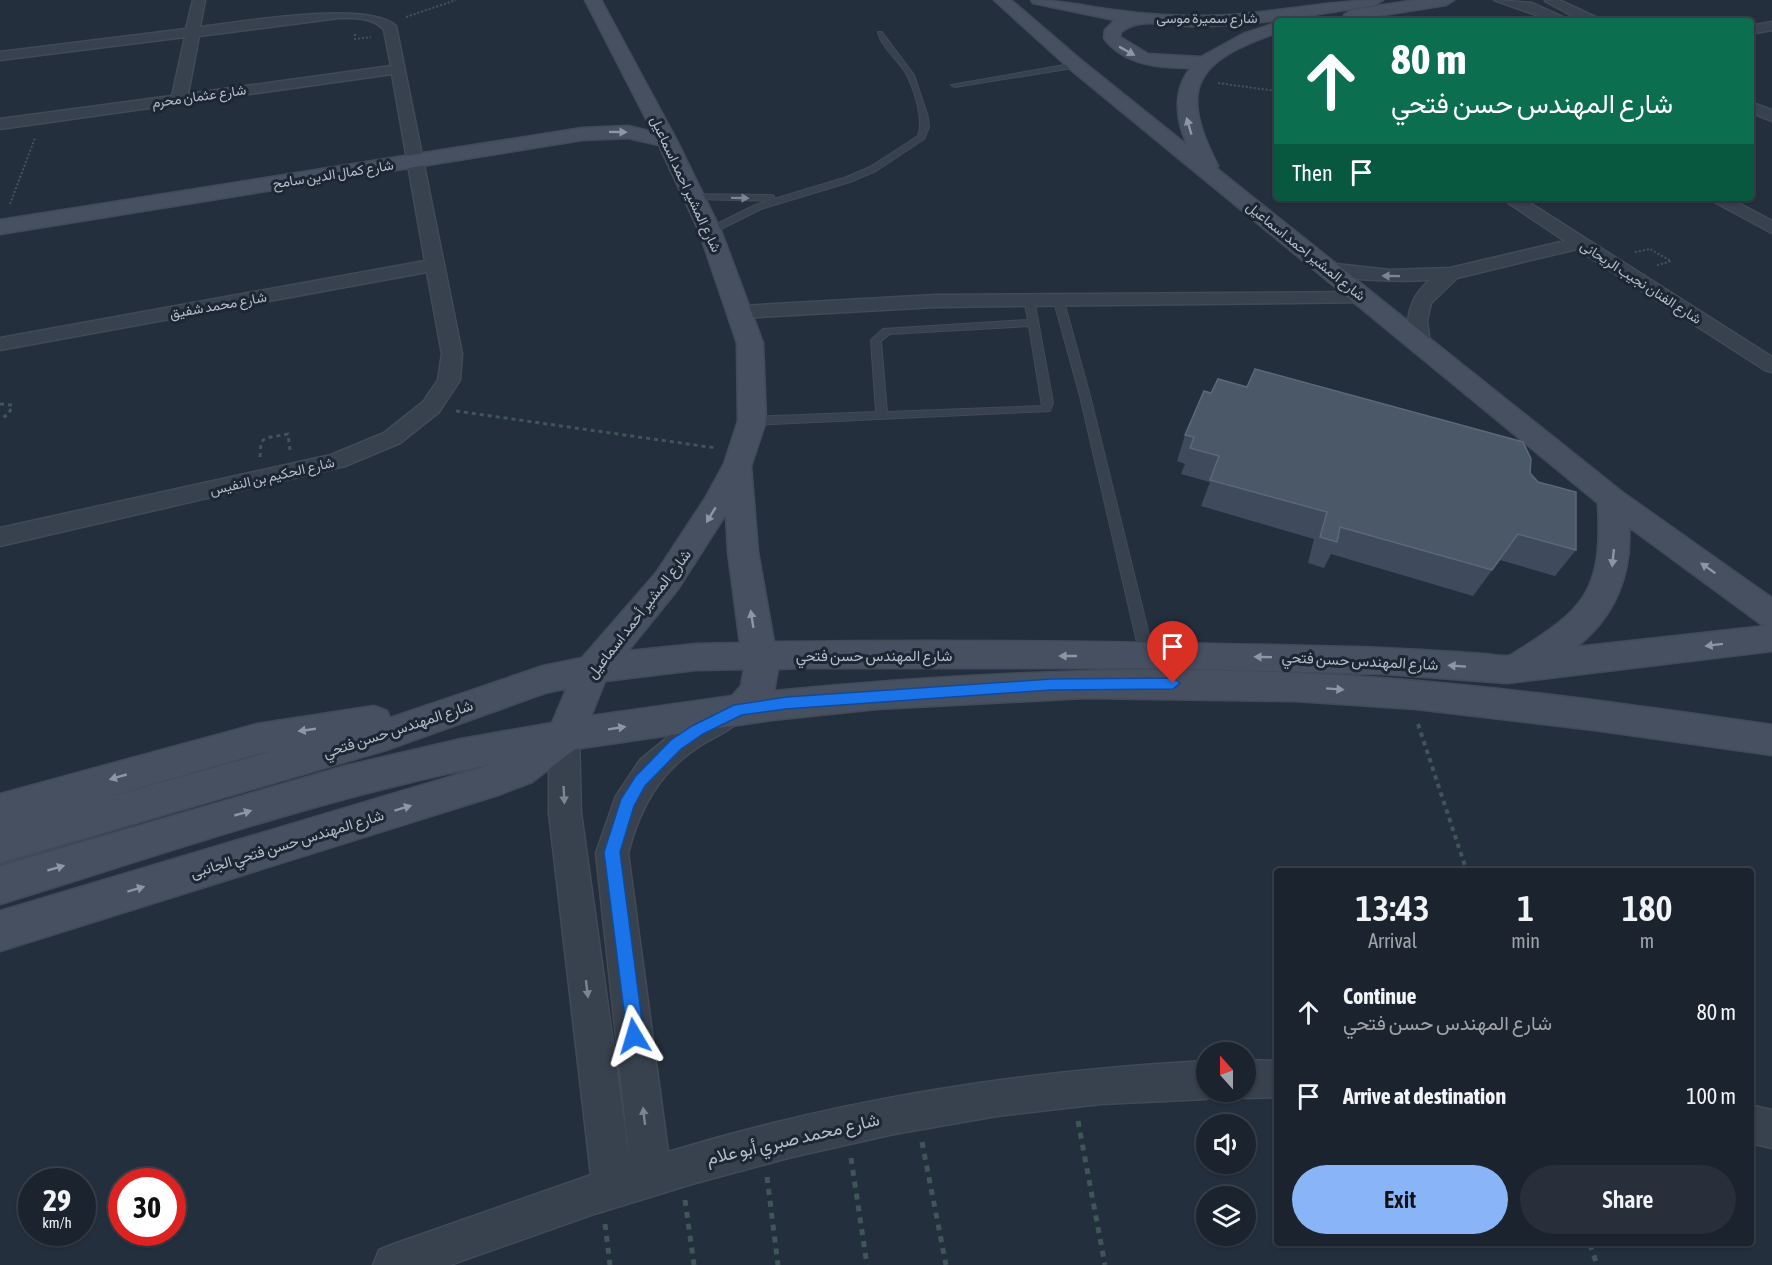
<!DOCTYPE html>
<html lang="en">
<head>
<meta charset="utf-8">
<style>
	:root { --surface:#1b232e; --page:#282f3a; --text:#f1f3f6; --muted:#a0a4aa; --line:#39404a; --accent:#8ab4f8 }
	body { margin:0; font-family:"Asap Condensed",Vazirmatn,sans-serif; background:var(--page); color:var(--text); height:100vh; display:flex; flex-direction:column; font-size:22px; white-space:nowrap }
	* { box-sizing:border-box; margin:0 }
	p { font-size:20px; color:var(--muted) }
	.icon { flex:none; width:33px; height:33px; fill:none; stroke:currentColor; stroke-width:2; stroke-linecap:round; stroke-linejoin:round }
	.map { position:relative; flex:1; overflow:hidden }
	.panel { position:absolute; left:1274px; top:868px; width:480px; height:378px; display:flex; flex-direction:column; background:var(--surface); border-radius:6px; box-shadow:0 2px 4px #0004,0 0 0 2px var(--line) }
	.panel>* { flex:none }
	.guide { position:absolute; left:1274px; top:18px; width:480px; height:183px; border-radius:6px; box-shadow:0 2px 4px #0004,0 0 0 2px var(--line); background:#0b6e4f; color:#fff; overflow:hidden }
	.needle { width:39px; rotate:339deg }
	.fabs { position:absolute; left:1196px; top:1042px; display:grid; gap:12px }
	.fabs a { display:grid; place-items:center; width:60px; height:60px; border-radius:50%; background:var(--surface); box-shadow:0 2px 4px #0004,0 0 0 2px var(--line); font-size:30px }
	.speed { position:absolute; left:18px; top:1168px; display:flex; gap:12px; font-size:30px; font-weight:700; text-align:center }
	.speed>* { display:grid; place-content:center; width:78px; height:78px; border-radius:50%; background:var(--surface); box-shadow:0 2px 4px #0004,0 0 0 2px var(--line); line-height:1 }
	.speed small { font-size:15px; font-weight:400 }
	.speed .limit { border:9px solid #d22; background:#fff; color:#111 }
	.pin { position:absolute; display:grid; place-items:center; width:51px; height:51px; color:#fff; margin:-62px -26px; border-radius:50% 50% 50% 0; rotate:-45deg; box-shadow:0 0 6px #0007 }
	.pin .icon { rotate:45deg }
	.me { position:absolute; width:66px; margin:-33px; rotate:353deg; stroke-linejoin:round; filter:drop-shadow(0 0 4px #0008) }
	.turn { display:flex; align-items:center; gap:21px; height:126px; padding:0 18px; font-size:27px }
	.turn .icon { width:78px; height:78px; stroke-width:2.5 }
	.turn b { display:block; font-size:42px; line-height:51px }
	.then { display:flex; align-items:center; height:57px; padding:0 18px; background:#0003; gap:12px; font-size:22px }
	.eta { display:flex; justify-content:space-evenly; align-items:center; height:102px; text-align:center }
	.eta b { font-size:36px; font-weight:600; line-height:42px }
	.primary-button { display:flex; gap:12px; margin-top:auto; padding:12px 18px }
	.primary-button a { flex:1; height:69px; border-radius:36px; background:var(--accent); color:#111; font-size:24px; font-weight:600; line-height:69px; text-align:center }
	.primary-button a+a { background:var(--page); color:var(--text) }
	ul { padding:0; list-style:none }
	li { display:flex; align-items:center; gap:18px; height:84px; padding:0 18px }
	li div { flex:1 }
	li b { display:block; font-size:22px }
	li em { font-style:normal }
	.map>svg:first-child { display:block }
	.lines { fill:none; stroke-linecap:round; stroke-linejoin:round }
	.lane-casing { stroke:#414a57; stroke-width:2 }
	.street-casing { stroke:#414a57; stroke-width:3 }
	.secondary-casing { stroke:#414a57; stroke-width:3 }
	.path-far3 { stroke:#3f5557; stroke-width:2; stroke-dasharray:2 2; stroke-linecap:butt }
	.path-far2 { stroke:#3f5557; stroke-width:3; stroke-dasharray:4 4; stroke-linecap:butt }
	.path-far1 { stroke:#3f5557; stroke-width:4; stroke-dasharray:4.5 4.5; stroke-linecap:butt }
	.path { stroke:#3f5557; stroke-width:5; stroke-dasharray:6 6; stroke-linecap:butt }
	.lane { fill:#38414e; fill-rule:evenodd }
	.street { fill:#38414e; fill-rule:evenodd }
	.secondary { fill:#465061; fill-rule:evenodd }
	.wall { fill:#3f4b5c }
	.shaded-wall { fill:#2f3b4b }
	.building { fill:#4b5868; stroke:#5c6777; stroke-width:1.5 }
	.oneway { fill:#8e96a5 }
	.oneway2 { fill:#7c8592 }
	.route { fill:#1a73e8; stroke:#114b97; stroke-width:1.5 }
	.labels { text-anchor:middle; stroke-width:6; stroke-linejoin:round; paint-order:stroke }
	.far-street-label { font-size:14px; fill:#b4bcc9; stroke:#1d2633 }
	.street-label { font-size:15px; fill:#b4bcc9; stroke:#1d2633 }
	.near-street-label { font-size:18px; fill:#b4bcc9; stroke:#1d2633 }
</style>
</head>
<body>
<div class="map">
<svg width="1772" height="1265" viewBox="0 0 1772 1265">
	<rect width="100%" height="100%" fill="#242f3e"/>
	<g class="lines">
		<defs>
			<path id="lane" d="M878 32H882L914 75 928 117 929 127 924 139 876 171 850 182 761 209 713 233H707V229L755 205 770 201 694 199 691 198V194L771 195 774 196V199L844 178 870 167 918 136C924 119 915 92 907 75 899 61 881 47 878 32Z
				M1076 63H1079V67L955 87 951 85Z
				M1058 295 1063 298 1090 396 1154 655 1152 659H1142L1140 655 1080 396 1053 298Z
				M1029 296 1034 299 1053 403 1050 411 752 425 746 421 752 417 876 412 871 340 883 329 1028 320 1024 299ZM1029 326 1042 406 887 412 881 341 890 334Z"/>
			<path id="street" d="M193 0H205L200 27C242 22 367 0 396 26L462 354 460 380 439 412 400 443 345 466 0 546V528L331 455 384 433 423 402 438 380 442 354 427 272 0 350V338L425 261 392 74 0 129V119L172 96 185 37 0 60V52L186 29ZM339 18C356 18 373 17 384 30L391 66 188 94 199 36Z
				M1494 0 1532 3 1572 21H1553Z
				M1559 0 1598 18 1600 21H1582L1545 1Z
				M1772 22V30L1750 34V26Z
				M1750 102 1772 110V121L1750 112Z
				M1501 198H1522L1772 357V372L1765 370 1577 249 1457 278 1431 303 1427 321 1430 344 1427 348H1413L1410 344C1405 318 1409 298 1430 280 1412 281 1327 282 1318 269L1327 263 1390 270 1450 268 1565 241Z
				M1707 198H1729L1772 221V233Z
				M1363 292 1370 294 1373 298 1370 302 935 307 741 318 734 316 731 312 734 308 741 306 935 295Z
				M727 704 737 708 741 716C734 730 715 736 701 745 660 771 640 807 628 853L668 1152C846 1098 1021 1071 1206 1061V1092L1219 1093 1206 1099 1101 1104 997 1116 894 1134 792 1157 692 1184 591 1215 450 1265H373L379 1250 394 1244 591 1175 549 813V737L554 728 564 725 574 728 579 737 581 813 630 1164 596 853 616 796 640 760 674 732Z
				M1245 1060 1276 1061V1097L1245 1098 1232 1092H1245Z
				M1750 1105 1772 1110V1148L1750 1143Z"/>
			<path id="secondary" d="M585 0H601L677 141 721 231 763 343 766 421 751 466 758 552 774 642C967 639 1160 642 1353 647 1397 648 1440 651 1484 654 1490 654 1506 658 1511 655 1585 609 1603 593 1598 503L1070 69 994 0H1011L1082 61 1188 146C1176 121 1172 90 1191 68 1160 68 1123 65 1104 38L1105 30 1115 20 1033 3 1031 0C1062 0 1091 8 1122 11 1149 15 1177 16 1205 16 1265 16 1323 0 1383 0L1375 5C1312 15 1251 27 1188 26 1166 25 1139 17 1121 32L1120 37 1148 54 1201 57 1243 34 1276 23V33C1196 61 1177 87 1218 166L1216 168 1622 492 1772 598V651L1507 683 1385 674 1147 668H801L778 669 774 691C948 674 1122 665 1297 673 1456 680 1614 702 1772 725V755L1594 730 1416 709 1296 701 1086 698 877 709 772 720 575 749 532 782 498 795 0 951V911L493 764C325 797 163 854 0 904V866L345 766 461 739 552 723 567 688 545 693 386 750 0 863V794L257 724 374 706 387 711 390 718 543 666 582 658 656 573 706 497 724 464 738 421 737 343 699 231 659 145 628 138 582 140 0 234V220L582 128 628 126 653 132ZM726 514 728 552 740 643 696 644 628 651 678 589ZM1629 527 1761 624 1766 626 1576 647C1614 618 1632 575 1629 527ZM744 669 741 686 732 696 591 716 605 681 696 670ZM270 752 80 805 257 754Z
				M1416 0H1454L1446 5 1352 20 1344 15 1352 10Z"/>
		</defs>
		<!-- lane casing -->
		<use href="#lane" class="lane-casing"/>
		<!-- street casing -->
		<use href="#street" class="street-casing"/>
		<!-- secondary casing -->
		<use href="#secondary" class="secondary-casing"/>
		<!-- path-far3 -->
		<path class="path-far3" d="M406 17 456 0
			M355 34V39L371 37
			M1218 83 1276 91
			M10 204 35 138
			M1635 252 1650 249 1671 261 1655 266"/>
		<!-- path-far2 -->
		<path class="path-far2" d="M0 404 12 405 9 414 0 419
			M456 411 716 448
			M260 457 261 442 266 438 288 434 290 450"/>
		<!-- path-far1 -->
		<path class="path-far1" d="M1418 724 1467 872"/>
		<!-- path -->
		<path class="path" d="M1078 1121 1105 1265
			M922 1142 946 1265
			M851 1158 867 1265
			M767 1177 778 1265
			M685 1200 694 1265
			M605 1224 610 1265
			M1590 1244 1597 1265"/>
		<!-- lane -->
		<use href="#lane" class="lane"/>
		<!-- street -->
		<use href="#street" class="street"/>
		<!-- secondary -->
		<use href="#secondary" class="secondary"/>
	</g>
	<!-- wall -->
	<path class="wall" d="M1185 435 1530 473 1576 550 1555 576 1500 560 1473 596 1331 554 1324 568 1308 563 1314 539 1201 506 1210 482 1181 474 1185 464 1177 461Z"/>
	<!-- shaded-wall -->
	<path class="shaded-wall" d="M1518 534 1500 560 1473 596 1492 570Z"/>
	<!-- building -->
	<path class="building" d="M1255 369 1523 442 1531 459 1530 473 1538 482 1576 492V550L1518 534 1492 570 1340 527 1337 542 1320 537 1327 512 1210 480 1219 456 1190 448 1194 437 1185 435 1204 391 1211 393 1218 379 1247 387Z"/>
	<!-- one-way arrows -->
	<defs><path id="oneway-solid" d="M-6-.8H1V-3.2L6.5 0L1 3.2V.8H-6Z" transform="scale(1.5)"/></defs>
	<g class="oneway">
		<use href="#oneway-solid" transform="translate(1127 51) rotate(29)"/>
		<use href="#oneway-solid" transform="translate(1189 126) rotate(-106)"/>
		<use href="#oneway-solid" transform="translate(618 132) rotate(1)"/>
		<use href="#oneway-solid" transform="translate(711 515) rotate(121)"/>
		<use href="#oneway-solid" transform="translate(1613 558) rotate(96)"/>
		<use href="#oneway-solid" transform="translate(1708 568) rotate(-145)"/>
		<use href="#oneway-solid" transform="translate(752 619) rotate(-99)"/>
		<use href="#oneway-solid" transform="translate(1714 645) rotate(173)"/>
		<use href="#oneway-solid" transform="translate(1068 656) rotate(180)"/>
		<use href="#oneway-solid" transform="translate(1263 657) rotate(-179)"/>
		<use href="#oneway-solid" transform="translate(1457 666) rotate(-176)"/>
		<use href="#oneway-solid" transform="translate(1335 689) rotate(4)"/>
		<use href="#oneway-solid" transform="translate(617 728) rotate(-9)"/>
		<use href="#oneway-solid" transform="translate(307 730) rotate(172)"/>
		<use href="#oneway-solid" transform="translate(118 777) rotate(164)"/>
		<use href="#oneway-solid" transform="translate(403 808) rotate(-17)"/>
		<use href="#oneway-solid" transform="translate(243 813) rotate(-16)"/>
		<use href="#oneway-solid" transform="translate(56 868) rotate(-16)"/>
		<use href="#oneway-solid" transform="translate(136 889) rotate(-17)"/>
	</g>
	<g class="oneway2">
		<use href="#oneway-solid" transform="translate(740 198) rotate(1)"/>
		<use href="#oneway-solid" transform="translate(1391 276) rotate(-179)"/>
		<use href="#oneway-solid" transform="translate(564 795) rotate(87)"/>
		<use href="#oneway-solid" transform="translate(587 989) rotate(83)"/>
		<use href="#oneway-solid" transform="translate(644 1116) rotate(-97)"/>
	</g>
	<!-- route -->
	<path class="route" d="M1173 678 1180 683 1173 689 1051 690 786 709 742 715 703 734 681 749 645 786 634 806 620 852 644 1036 641 1043 634 1046 628 1043 604 852 621 799 635 777 671 740 692 726 734 705 786 697 1051 679Z"/>
	<g class="labels">
		<!-- far-street labels -->
		<g class="far-street-label">
			<text x="1207" y="23">شارع سميرة موسى</text>
			<text transform="translate(199 96) rotate(-8)" y="5">شارع عثمان محرم</text>
			<text transform="translate(333 174) rotate(-9)" y="5">شارع كمال الدين سامح</text>
			<text transform="translate(686 184) rotate(65)" y="5">شارع المشير احمد اسماعيل</text>
			<text transform="translate(1306 251) rotate(39)" y="5">شارع المشير احمد اسماعيل</text>
			<text transform="translate(1641 282) rotate(33)" y="5">شارع الفنان نجيب الريحانى</text>
			<text transform="translate(218 305) rotate(-10)" y="5">شارع محمد شفيق</text>
			<text transform="translate(272 476) rotate(-13)" y="5">شارع الحكيم بن النفيس</text>
		</g>
		<!-- street labels -->
		<g class="street-label">
			<text transform="translate(639 614) rotate(-52)" y="5">شارع المشير أحمد اسماعيل</text>
			<text x="874" y="661">شارع المهندس حسن فتحي</text>
			<text transform="translate(1360 661) rotate(3)" y="5">شارع المهندس حسن فتحي</text>
			<text transform="translate(398 729) rotate(-18)" y="5">شارع المهندس حسن فتحي</text>
			<text transform="translate(287 844) rotate(-17)" y="5">شارع المهندس حسن فتحي الجانبى</text>
		</g>
		<!-- near-street labels -->
		<g class="near-street-label">
			<text transform="translate(793 1139) rotate(-13)" y="6">شارع محمد صبري أبو علام</text>
		</g>
	</g>
</svg>
<div class="fabs">
<a><svg class="needle" viewBox="-14 -14 28 28"><path d="M0-13l5 13h-10z" fill="#e53935"/><path d="M0 13l5-13h-10z" fill="#a0a4aa"/></svg></a>
<a><svg class="icon" aria-label="sound" viewBox="0 0 24 24"><path d="M4 9h4l5-4v14l-5-4H4zM17 9q2 3 0 6"/></svg></a>
<a><svg class="icon" aria-label="layers" viewBox="0 0 24 24"><path d="M12 4l9 5-9 5-9-5zM3 14l9 5 9-5"/></svg></a>
</div>
<div class="speed"><div>29<small>km/h</small></div><div class="limit">30</div></div>
<div class="pin" style="left:1173px;top:683px;background:#d93025"><svg class="icon" aria-label="arrive" viewBox="0 0 24 24"><path d="M6 21V4h12l-3 4 3 4H6"/></svg></div>
<svg class="me" style="left:634px;top:1036px" viewBox="-20 -20 40 40"><path d="M0-17L14 15 0 8-14 15z" fill="#1a73e8" stroke="#fff" stroke-width="4"/></svg>
<div class="guide">
<div class="turn"><svg class="icon" aria-label="ahead" viewBox="0 0 24 24"><path d="M12 20V5M6 11l6-6 6 6"/></svg><div><b>80 m</b>شارع المهندس حسن فتحي</div></div>
<div class="then">Then<svg class="icon" aria-label="arrive" viewBox="0 0 24 24"><path d="M6 21V4h12l-3 4 3 4H6"/></svg></div>
</div>
<section class="panel">
<div class="eta">
<div><b>13:43</b><p>Arrival</p></div>
<div><b>1</b><p>min</p></div>
<div><b>180</b><p>m</p></div>
</div>
<ul>
<li><svg class="icon" aria-label="ahead" viewBox="0 0 24 24"><path d="M12 20V5M6 11l6-6 6 6"/></svg><div><b>Continue</b><p>شارع المهندس حسن فتحي</p></div><em>80 m</em></li>
<li><svg class="icon" aria-label="arrive" viewBox="0 0 24 24"><path d="M6 21V4h12l-3 4 3 4H6"/></svg><div><b>Arrive at destination</b></div><em>100 m</em></li>
</ul>
<div class="primary-button"><a>Exit</a><a>Share</a></div>
</section>
</div>
</body>
</html>
